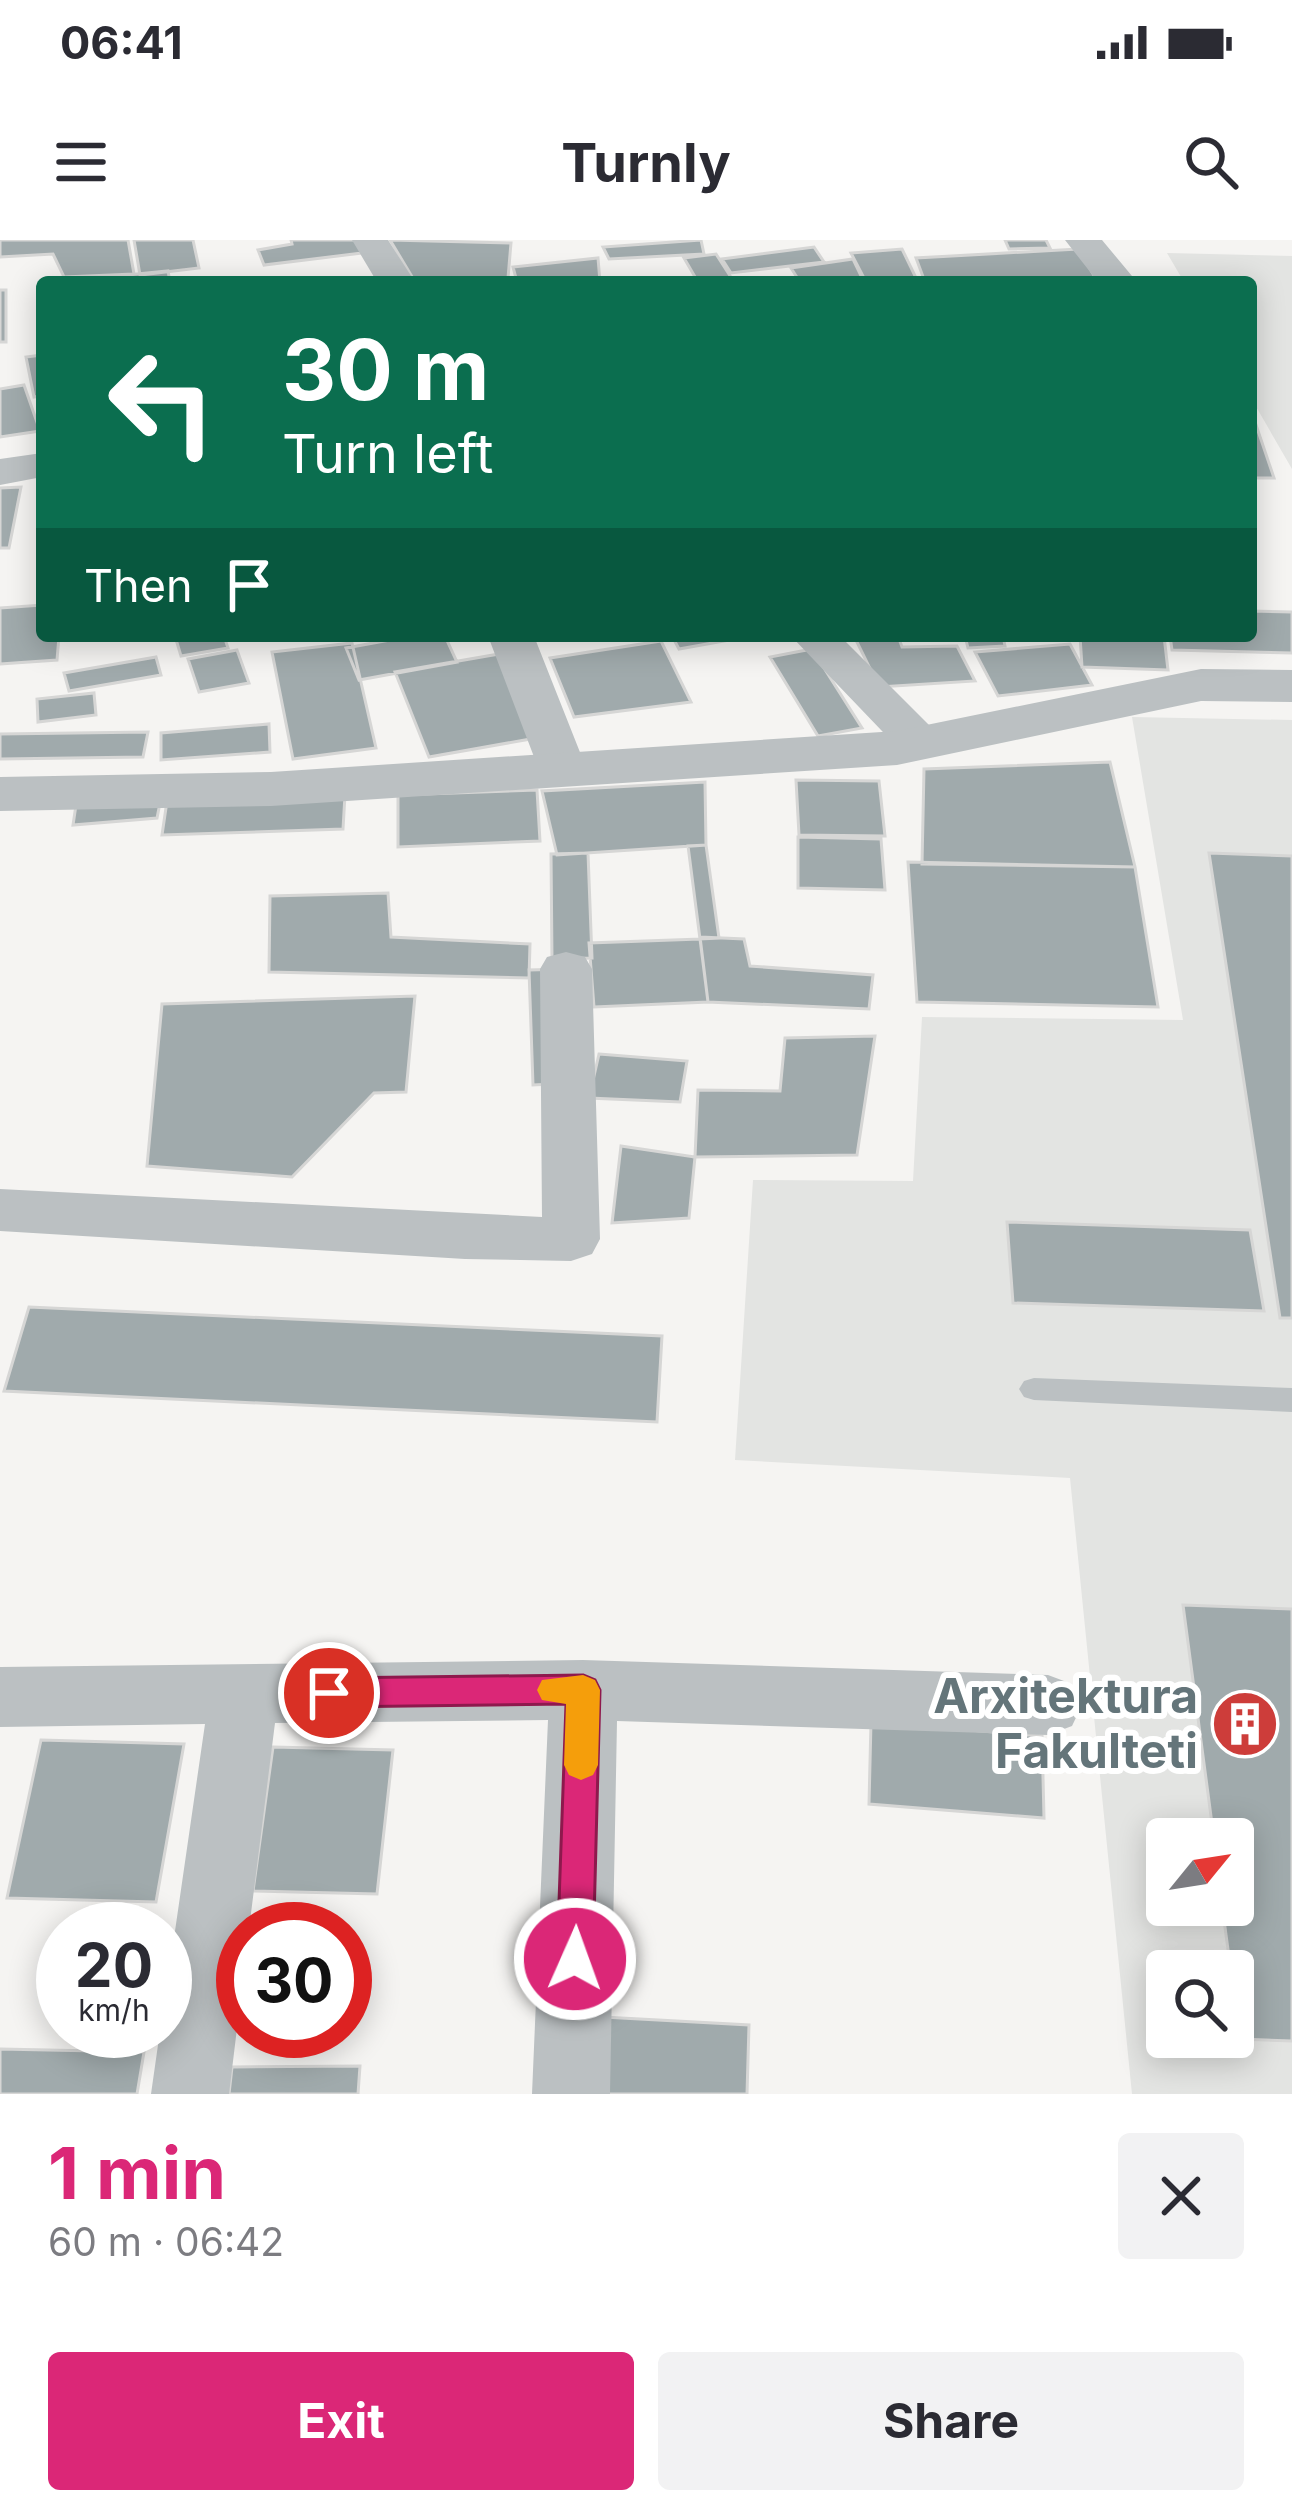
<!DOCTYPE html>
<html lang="en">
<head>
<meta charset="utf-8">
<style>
	:root { --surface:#fff; --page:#f2f2f3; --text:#2b2b33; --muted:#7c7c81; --accent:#db2777 }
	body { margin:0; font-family:Inter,sans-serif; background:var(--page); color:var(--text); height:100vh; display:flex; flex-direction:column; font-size:45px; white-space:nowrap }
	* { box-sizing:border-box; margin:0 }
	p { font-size:39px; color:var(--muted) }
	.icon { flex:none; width:66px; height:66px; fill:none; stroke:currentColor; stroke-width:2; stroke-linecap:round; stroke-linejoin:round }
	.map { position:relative; height:1854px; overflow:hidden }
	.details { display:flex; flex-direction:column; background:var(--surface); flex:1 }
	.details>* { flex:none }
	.guide { position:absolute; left:36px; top:36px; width:1221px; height:366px; border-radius:12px; box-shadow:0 6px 30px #0003; background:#0b6e4f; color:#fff; overflow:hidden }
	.needle { width:78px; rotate:60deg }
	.controls { position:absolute; left:1146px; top:1578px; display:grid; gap:24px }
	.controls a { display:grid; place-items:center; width:108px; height:108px; border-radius:12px; background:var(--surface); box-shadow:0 6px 30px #0003; font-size:60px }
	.speed { position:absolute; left:36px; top:1662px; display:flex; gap:24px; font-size:60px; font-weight:700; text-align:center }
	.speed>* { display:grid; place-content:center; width:156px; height:156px; border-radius:50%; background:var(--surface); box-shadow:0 6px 30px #0003; line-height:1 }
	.speed small { font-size:30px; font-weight:400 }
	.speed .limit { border:18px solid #d22; background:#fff; color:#111 }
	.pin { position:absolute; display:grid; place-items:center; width:102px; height:102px; color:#fff; margin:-51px; border:6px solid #fff; border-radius:50%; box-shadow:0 3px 12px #0007 }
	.me { position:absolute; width:132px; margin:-66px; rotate:2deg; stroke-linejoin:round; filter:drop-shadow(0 0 9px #0008) }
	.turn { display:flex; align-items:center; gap:42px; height:252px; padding:0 48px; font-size:54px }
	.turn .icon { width:156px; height:156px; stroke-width:2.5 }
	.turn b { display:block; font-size:84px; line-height:102px }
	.then { display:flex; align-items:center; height:114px; padding:0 48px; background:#0003; gap:24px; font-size:45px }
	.round { display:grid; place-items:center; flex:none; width:126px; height:126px; border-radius:12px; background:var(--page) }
	.summary { display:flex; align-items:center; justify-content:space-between; height:204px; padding:0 48px }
	h1 { font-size:72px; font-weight:700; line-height:90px; color:var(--accent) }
	.action { display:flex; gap:24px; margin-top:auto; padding:24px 48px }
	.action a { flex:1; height:138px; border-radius:12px; background:var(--accent); color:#fff; font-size:48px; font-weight:700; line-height:138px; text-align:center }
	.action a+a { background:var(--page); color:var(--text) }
	.status { display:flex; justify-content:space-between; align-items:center; height:84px; padding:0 60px; background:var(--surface); direction:ltr }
	.status svg { height:33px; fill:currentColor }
	header { display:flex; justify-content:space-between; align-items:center; height:156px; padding:0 48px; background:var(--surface); font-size:54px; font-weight:700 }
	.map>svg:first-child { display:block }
	.built { fill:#e3e4e2; fill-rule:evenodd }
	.building { fill:#a0aaac; stroke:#d6d6d5; stroke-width:3 }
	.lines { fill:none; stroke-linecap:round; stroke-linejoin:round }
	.service { fill:#bbc0c2; fill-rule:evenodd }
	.minor { fill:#bbc0c2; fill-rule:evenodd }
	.tertiary { fill:#bbc0c2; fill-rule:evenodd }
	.route { fill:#db2777; stroke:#8e194d; stroke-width:3 }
	.slow { fill:#f59e0b }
	.labels { text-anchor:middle; stroke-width:12; stroke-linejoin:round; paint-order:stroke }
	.near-poi-label { font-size:48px; font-weight:bold; fill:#64757a; stroke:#fff; text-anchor:end }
</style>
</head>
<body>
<div class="status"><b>06:41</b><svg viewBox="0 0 49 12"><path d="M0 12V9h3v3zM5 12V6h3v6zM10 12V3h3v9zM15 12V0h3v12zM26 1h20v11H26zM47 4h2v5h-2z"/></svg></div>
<header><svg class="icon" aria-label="menu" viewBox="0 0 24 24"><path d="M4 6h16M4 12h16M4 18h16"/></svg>Turnly<svg class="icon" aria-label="search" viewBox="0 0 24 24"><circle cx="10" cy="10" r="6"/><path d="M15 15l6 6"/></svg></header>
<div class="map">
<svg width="1292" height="1854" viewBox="0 0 1292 1854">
	<rect width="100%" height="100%" fill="#f5f4f2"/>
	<!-- built -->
	<path class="built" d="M1167 13 1292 16V229L1251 158V42H1184Z
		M1132 477 1292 480V1854H1132L1070 1238 735 1220 753 940 913 941 922 777 1183 780ZM1167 1599H1233V1665H1167ZM1167 1731H1233V1797H1167Z"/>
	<!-- building -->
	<path class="building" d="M0 0H128L134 34 64 37 53 14 0 17Z
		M134 0H193L199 28 140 35Z
		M291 0H356L362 13 264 25 258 10 292 4Z
		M390 0 511 3 508 38 414 40Z
		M701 0 704 14 609 19 603 7Z
		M1005 0H1046L1050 8 1009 9Z
		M814 7 824 22 731 33 722 19Z
		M902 9 918 42H866L851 13Z
		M1078 9 1098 42H925L916 18Z
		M716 14 734 42H698L684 18Z
		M598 18 600 42H517L513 27Z
		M853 19 864 42H800L791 28Z
		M168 31 170 42H57Z
		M0 50H6V102H0Z
		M42 115V156L34 157 26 117Z
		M24 145 40 191 0 197V149Z
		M1251 173H1252L1274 238H1251Z
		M21 247 9 308H0V248Z
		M42 365V396H59L57 420 0 424V368Z
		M1251 371 1292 372V413L1172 410 1170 396H1251Z
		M175 396H224L228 408 181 416Z
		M412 396H445L457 422 359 440 346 408Z
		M672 396H745L746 397 679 409Z
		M854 396H898L902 407 957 406 975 441 879 447Z
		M965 396H1003L1005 406 968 408Z
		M1080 396H1164L1168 430 1082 427Z
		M661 401 691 462 574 477 550 418Z
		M352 403 376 508 293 519 272 412Z
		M1070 404 1092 445 998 456 975 412Z
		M812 409 862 488 818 496 770 417Z
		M237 410 249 443 199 452 188 419Z
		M499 414 536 498 429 517 395 432Z
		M156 417 161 435 69 451 64 433Z
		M94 453 96 475 38 482 37 459Z
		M269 484 270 512 161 520V493Z
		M148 492 143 517 0 519V494Z
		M1110 522 1135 627 922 624 924 529Z
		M796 540 879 541 885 596 799 595Z
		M705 542 706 605 557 615 542 551Z
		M537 550 540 601 398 607V555Z
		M345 555 343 589 162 595 167 561Z
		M160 563 157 578 73 585 76 565Z
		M798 597 881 599 885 650 798 648Z
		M706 605 719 698 700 699 688 606Z
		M588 613 592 718 552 719 551 614Z
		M1209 613 1292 616V1078H1280Z
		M908 622 1135 627 1158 767 917 762Z
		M388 653 391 697 530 704 529 738 269 732 270 656Z
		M700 697 744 699 750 726 873 735 869 769 708 762Z
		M700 699 708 762 594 767 589 703Z
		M566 729 573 843 533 845 529 730Z
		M415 756 406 852 374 853 292 937 147 926 162 764Z
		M875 796 857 915 695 917 698 850 780 851 785 798Z
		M599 814 687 821 680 862 589 858Z
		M621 906 695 917 689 978 612 983Z
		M1007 982 1250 990 1264 1071 1013 1063Z
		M29 1067 662 1096 657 1182 4 1151Z
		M1183 1365 1292 1369V1801L1240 1799 1222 1665H1233V1599H1214Z
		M871 1482 1042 1496 1044 1578 869 1564Z
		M41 1500 184 1504 156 1662 7 1658Z
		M273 1507 393 1510 377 1654 253 1651Z
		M603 1777 749 1785 747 1854H598Z
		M0 1809 144 1812 137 1854H0Z
		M360 1826 358 1854H229L232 1827Z"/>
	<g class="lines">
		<!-- service -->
		<path class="service" d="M1034 1138 1292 1148V1172L1034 1160 1024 1157 1019 1149 1024 1141Z"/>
		<!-- minor -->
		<path class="minor" d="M352 0H388L415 42H377Z
			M1065 0H1102L1137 42H1098Z
			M42 213V237L0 245V219Z
			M488 396H534L587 530 580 540 563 545 546 540 539 530Z
			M791 396H840L938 494 945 504 938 514 921 518 904 514Z
			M566 712 585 717 592 729 600 999 592 1014 571 1021 465 1019 0 991V949L542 977 540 729 547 717Z
			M583 1420 1048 1435 1072 1444 1082 1465 1072 1486 1048 1495 617 1481 610 1854H532L548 1480 275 1483 249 1689H243V1739L229 1854H151L160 1791H165V1760L205 1484 0 1487V1427Z"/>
		<!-- tertiary -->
		<path class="tertiary" d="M1201 429 1292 430V462L1201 461 897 525 271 566 0 571V537L271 532 897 491Z"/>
	</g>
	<!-- route -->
	<path class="route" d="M583 1435 595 1440 600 1450 593 1719 588 1731 575 1736 562 1731 557 1719 566 1464 329 1467 317 1463 313 1453 317 1443 329 1438Z"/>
	<!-- slow -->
	<path class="slow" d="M583 1435 595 1440 600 1450 598 1525 593 1535 581 1540 569 1535 564 1525 566 1464 542 1460 537 1450 542 1440Z"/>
	<!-- icons -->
	<defs>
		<symbol id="building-disc" viewBox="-11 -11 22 22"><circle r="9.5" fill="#cd3d3a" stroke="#fff"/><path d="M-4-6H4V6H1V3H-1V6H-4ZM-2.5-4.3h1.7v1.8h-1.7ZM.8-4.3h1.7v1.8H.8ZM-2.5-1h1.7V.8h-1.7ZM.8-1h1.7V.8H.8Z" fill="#fff"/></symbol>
	</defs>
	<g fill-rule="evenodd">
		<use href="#building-disc" x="1207" y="1446" width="76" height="76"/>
	</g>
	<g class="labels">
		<!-- near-poi labels -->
		<g class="near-poi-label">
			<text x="1198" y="1473">Arxitektura<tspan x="1198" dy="55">Fakulteti</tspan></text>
		</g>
	</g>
</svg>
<div class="controls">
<a><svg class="needle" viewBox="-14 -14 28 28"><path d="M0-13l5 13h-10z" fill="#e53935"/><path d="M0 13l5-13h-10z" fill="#7c7c81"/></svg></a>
<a><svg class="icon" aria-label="search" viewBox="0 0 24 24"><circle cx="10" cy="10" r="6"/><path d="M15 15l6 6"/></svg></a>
</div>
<div class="speed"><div>20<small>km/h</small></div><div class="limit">30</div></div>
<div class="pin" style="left:329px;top:1453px;background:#d93025"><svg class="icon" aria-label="arrive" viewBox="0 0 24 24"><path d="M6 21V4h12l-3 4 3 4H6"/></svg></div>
<svg class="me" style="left:575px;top:1719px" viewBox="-20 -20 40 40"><circle r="17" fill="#db2777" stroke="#fff" stroke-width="3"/><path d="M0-11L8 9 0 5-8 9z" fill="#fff"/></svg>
<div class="guide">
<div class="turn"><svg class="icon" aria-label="left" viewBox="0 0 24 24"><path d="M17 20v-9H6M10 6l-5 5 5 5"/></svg><div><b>30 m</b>Turn left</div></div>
<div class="then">Then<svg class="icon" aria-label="arrive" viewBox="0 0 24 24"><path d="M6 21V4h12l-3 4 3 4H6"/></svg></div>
</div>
</div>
<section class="details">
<div class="summary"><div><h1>1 min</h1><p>60 m · 06:42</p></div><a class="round"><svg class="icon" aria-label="close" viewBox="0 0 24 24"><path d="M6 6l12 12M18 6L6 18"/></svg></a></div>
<div class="action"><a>Exit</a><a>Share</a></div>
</section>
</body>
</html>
